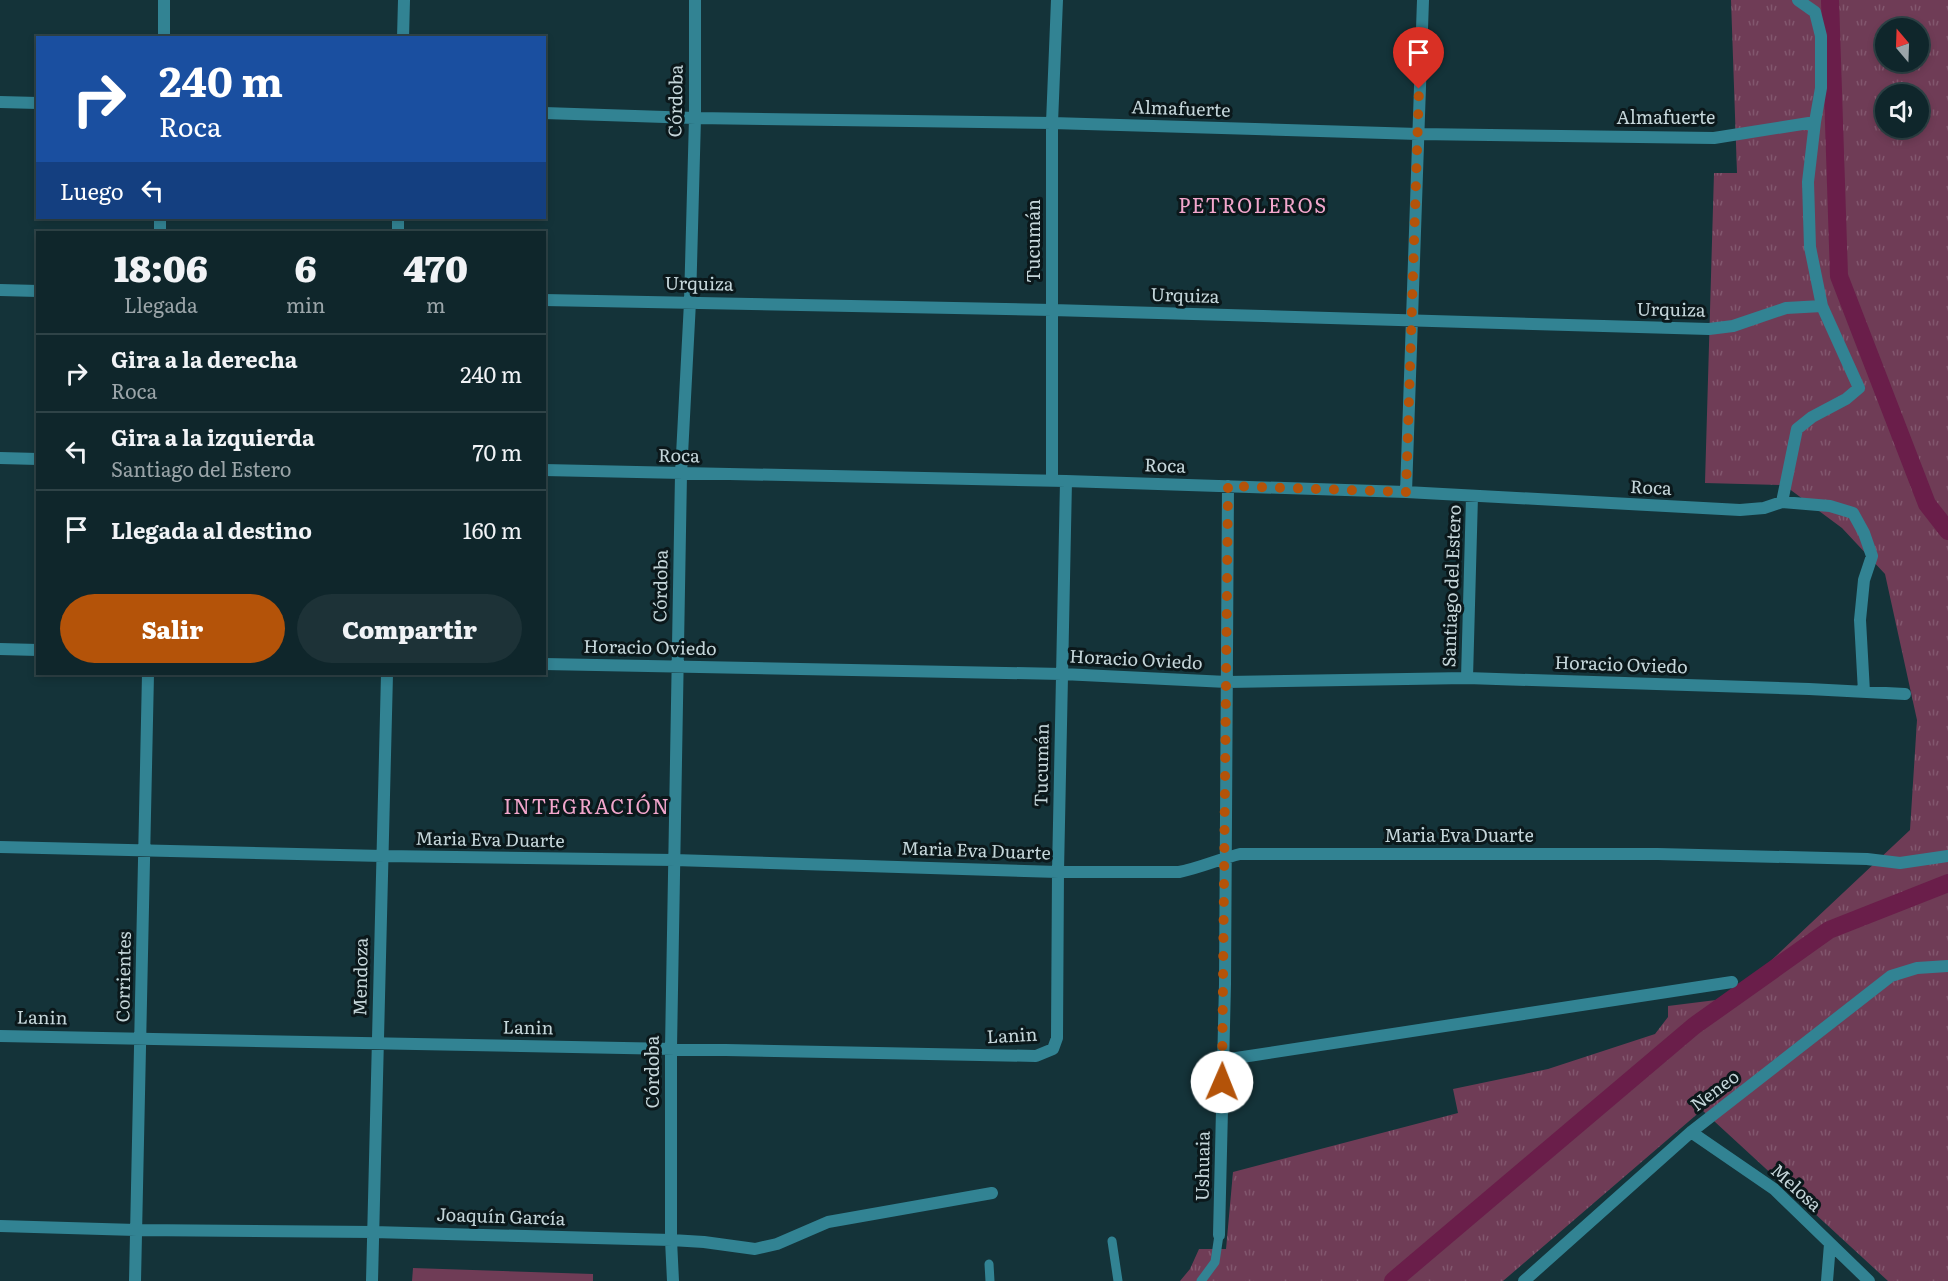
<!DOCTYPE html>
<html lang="es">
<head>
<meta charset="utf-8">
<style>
	:root { --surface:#0f262b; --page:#1d3237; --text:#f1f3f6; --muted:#9ba5a9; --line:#2f4347; --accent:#b45309 }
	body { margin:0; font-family:Literata,serif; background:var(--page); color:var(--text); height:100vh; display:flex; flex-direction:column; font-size:22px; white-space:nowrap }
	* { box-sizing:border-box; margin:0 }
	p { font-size:20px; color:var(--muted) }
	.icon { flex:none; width:33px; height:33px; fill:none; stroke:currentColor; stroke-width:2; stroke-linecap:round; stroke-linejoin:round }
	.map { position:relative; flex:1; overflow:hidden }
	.side { position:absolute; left:36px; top:231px; width:510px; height:444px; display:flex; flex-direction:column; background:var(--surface); border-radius:0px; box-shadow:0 3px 9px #0003,0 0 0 2px var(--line) }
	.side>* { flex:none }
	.banner { position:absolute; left:36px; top:36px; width:510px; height:183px; border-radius:0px; box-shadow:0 3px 9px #0003,0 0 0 2px var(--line); background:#1a4fa0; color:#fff; overflow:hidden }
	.needle { width:39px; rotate:341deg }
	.tools { position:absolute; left:1875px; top:18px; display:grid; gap:12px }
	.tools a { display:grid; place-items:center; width:54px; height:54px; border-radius:50%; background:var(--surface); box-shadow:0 3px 9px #0003,0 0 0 2px var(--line); font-size:30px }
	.pin { position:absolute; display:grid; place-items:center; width:51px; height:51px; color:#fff; margin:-62px -26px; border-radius:50% 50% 50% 0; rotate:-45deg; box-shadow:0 0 6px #0007 }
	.pin .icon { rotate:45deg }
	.me { position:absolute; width:66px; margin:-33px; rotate:1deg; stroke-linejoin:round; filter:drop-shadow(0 0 4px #0008) }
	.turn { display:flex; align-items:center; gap:21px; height:126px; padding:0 24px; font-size:27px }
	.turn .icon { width:78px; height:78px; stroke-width:2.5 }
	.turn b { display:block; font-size:42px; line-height:51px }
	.then { display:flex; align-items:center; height:57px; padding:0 24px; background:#0003; gap:12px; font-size:22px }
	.eta { display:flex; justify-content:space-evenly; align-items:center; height:102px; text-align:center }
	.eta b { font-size:36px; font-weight:800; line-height:42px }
	.primary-button { display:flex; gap:12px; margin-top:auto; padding:12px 24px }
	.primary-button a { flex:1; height:69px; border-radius:36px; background:var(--accent); color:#fff; font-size:24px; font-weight:800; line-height:69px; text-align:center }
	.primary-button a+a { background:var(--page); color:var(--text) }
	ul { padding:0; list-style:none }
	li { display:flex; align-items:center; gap:18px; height:78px; padding:0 24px; border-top:2px solid var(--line) }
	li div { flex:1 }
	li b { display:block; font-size:22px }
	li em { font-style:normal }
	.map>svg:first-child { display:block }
	.grass { fill:url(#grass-tufts); fill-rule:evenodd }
	.green { fill:#6f3c56 }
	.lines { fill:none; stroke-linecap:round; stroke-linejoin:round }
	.canal { stroke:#6a1e4a; stroke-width:18 }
	.service { stroke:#328393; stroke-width:9 }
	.minor { stroke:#328393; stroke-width:12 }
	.route { stroke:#b45309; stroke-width:10; stroke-dasharray:0 18 }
	.labels { text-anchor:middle; stroke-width:6; stroke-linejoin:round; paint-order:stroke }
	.street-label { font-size:18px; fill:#c5d6da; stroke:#0b181b }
	.neighbourhood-label { font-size:20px; letter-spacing:1.5px; fill:#f2a6cc; stroke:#0b181b }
</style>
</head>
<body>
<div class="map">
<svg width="1948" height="1281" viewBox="0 0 1948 1281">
	<defs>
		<pattern id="grass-tufts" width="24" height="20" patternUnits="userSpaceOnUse" patternTransform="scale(1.5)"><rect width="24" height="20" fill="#6f3c56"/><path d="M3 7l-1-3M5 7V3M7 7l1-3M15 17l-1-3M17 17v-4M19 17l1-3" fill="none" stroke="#82576e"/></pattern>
	</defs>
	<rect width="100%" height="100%" fill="#143339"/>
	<!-- grass -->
	<path class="grass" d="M1731 0H1948V1281H1888L1702 1110 1503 1281H1180L1190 1269 1199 1249H1226L1233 1172 1458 1113 1453 1089 1548 1069 1655 1034 1668 1017V1006L1716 1000 1761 970 1910 830 1917 720 1885 574 1842 528 1784 485 1705 483 1714 173H1737ZM1886 28H1918V62H1886ZM1886 94H1918V128H1886Z"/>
	<!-- green -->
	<path class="green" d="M413 1268 593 1274V1281H412Z"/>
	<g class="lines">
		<!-- canal -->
		<path class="canal" d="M1830 0 1839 276 1927 504 1948 531
			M1393 1281 1694 1026 1829 930 1948 883"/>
		<!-- service -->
		<path class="service" d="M1112 1241 1118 1281
			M989 1264 990 1281
			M1201 1281 1215 1262 1219 1235"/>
		<!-- minor -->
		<path class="minor" d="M164 38V0
			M403 38 404 0
			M0 102 38 103
			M544 113 695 118 1052 123 1418 134 1714 138 1815 122
			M160 232V218
			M398 232V218
			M0 290 38 291
			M544 300 1052 310 1709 329 1733 326 1786 308 1822 306
			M0 458 38 459
			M544 470 1066 481 1406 492 1740 510 1764 508 1782 502 1830 506 1853 513 1864 533 1872 556 1864 580 1860 620 1864 692
			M1052 481V123L1057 0
			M1406 492 1423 0
			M1782 502 1797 429 1812 417 1846 399 1859 388 1822 306 1810 247 1808 182 1815 122 1821 88V36L1815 12 1798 0
			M0 649 38 650
			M544 664 1062 674 1227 682 1467 678 1809 689 1905 694
			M1467 678 1472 496
			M0 847 383 856 674 860 1058 872H1179C1200 868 1219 859 1240 854H1658L1867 859 1900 863 1948 856
			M0 1036 1036 1056 1053 1049 1057 1038 1058 872 1066 481
			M1223 1060 1732 982
			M1691 1132 1774 1189 1869 1281
			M0 1226 136 1230 373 1232 671 1240 704 1242 755 1249 777 1244 828 1222 992 1193
			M1219 1235 1225 984 1228 486
			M135 1281 148 674
			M372 1281 387 674
			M673 1281 671 1240V1048L681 474 690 302 695 118V0
			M1524 1281 1691 1132 1891 976 1917 968 1948 966
			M1827 1281 1830 1244"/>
	</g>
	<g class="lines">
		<!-- route -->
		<path class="route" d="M1222 1082 1228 486 1406 492 1419 89"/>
	</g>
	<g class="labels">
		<!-- street labels -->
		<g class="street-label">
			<text transform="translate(676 101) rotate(-89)" y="6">Córdoba</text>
			<text transform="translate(1181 109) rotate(2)" y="6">Almafuerte</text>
			<text x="1666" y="124">Almafuerte</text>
			<text transform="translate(1034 241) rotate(-90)" y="6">Tucumán</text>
			<text transform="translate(699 284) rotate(1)" y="6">Urquiza</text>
			<text transform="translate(1185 296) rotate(2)" y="6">Urquiza</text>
			<text transform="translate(1671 310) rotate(1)" y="6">Urquiza</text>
			<text transform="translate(679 456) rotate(1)" y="6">Roca</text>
			<text transform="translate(1165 466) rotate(2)" y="6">Roca</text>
			<text transform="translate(1651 488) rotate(3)" y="6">Roca</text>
			<text transform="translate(661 586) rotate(-89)" y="6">Córdoba</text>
			<text transform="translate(1452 586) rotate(-88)" y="6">Santiago del Estero</text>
			<text transform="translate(650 648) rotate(1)" y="6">Horacio Oviedo</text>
			<text transform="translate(1136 660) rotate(3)" y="6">Horacio Oviedo</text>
			<text transform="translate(1621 665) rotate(2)" y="6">Horacio Oviedo</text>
			<text transform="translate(1042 765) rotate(-89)" y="6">Tucumán</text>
			<text x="1459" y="842">Maria Eva Duarte</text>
			<text transform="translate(490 840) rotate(1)" y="6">Maria Eva Duarte</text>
			<text transform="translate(976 851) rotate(2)" y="6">Maria Eva Duarte</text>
			<text transform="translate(124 977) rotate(-89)" y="6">Corrientes</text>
			<text transform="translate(361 977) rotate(-89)" y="6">Mendoza</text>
			<text transform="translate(42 1018) rotate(1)" y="6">Lanin</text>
			<text transform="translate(528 1028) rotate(1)" y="6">Lanin</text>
			<text transform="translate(1012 1036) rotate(-3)" y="6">Lanin</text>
			<text transform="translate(653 1072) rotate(-90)" y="6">Córdoba</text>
			<text transform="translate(1715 1091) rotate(-37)" y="6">Neneo</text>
			<text transform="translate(1203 1166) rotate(-89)" y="6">Ushuaia</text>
			<text transform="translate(1796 1188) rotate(42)" y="6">Melosa</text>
			<text transform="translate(501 1217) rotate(2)" y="6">Joaquín García</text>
		</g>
		<!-- neighbourhood labels -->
		<g class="neighbourhood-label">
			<text x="1253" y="213">PETROLEROS</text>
			<text x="587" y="814">INTEGRACIÓN</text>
		</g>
	</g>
</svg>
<div class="tools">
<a><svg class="needle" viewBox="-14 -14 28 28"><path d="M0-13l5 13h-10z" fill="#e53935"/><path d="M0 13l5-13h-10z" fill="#9ba5a9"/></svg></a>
<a><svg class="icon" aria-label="sound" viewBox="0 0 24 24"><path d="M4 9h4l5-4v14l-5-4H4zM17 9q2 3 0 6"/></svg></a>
</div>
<div class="pin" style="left:1419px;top:89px;background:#d93025"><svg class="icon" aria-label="arrive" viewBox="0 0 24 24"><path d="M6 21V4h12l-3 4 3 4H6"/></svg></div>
<svg class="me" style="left:1222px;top:1082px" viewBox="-20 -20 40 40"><circle r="19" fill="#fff"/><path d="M0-13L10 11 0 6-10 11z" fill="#b45309"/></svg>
<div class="banner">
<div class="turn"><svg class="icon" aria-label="right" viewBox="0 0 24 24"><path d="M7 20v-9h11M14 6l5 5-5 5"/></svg><div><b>240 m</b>Roca</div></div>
<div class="then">Luego<svg class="icon" aria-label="left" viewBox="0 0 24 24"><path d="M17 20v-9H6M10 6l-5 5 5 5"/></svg></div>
</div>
<section class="side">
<div class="eta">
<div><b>18:06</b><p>Llegada</p></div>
<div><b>6</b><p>min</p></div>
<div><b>470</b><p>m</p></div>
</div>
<ul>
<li><svg class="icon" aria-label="right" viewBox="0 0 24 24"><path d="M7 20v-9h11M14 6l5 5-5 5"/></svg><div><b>Gira a la derecha</b><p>Roca</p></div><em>240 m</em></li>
<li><svg class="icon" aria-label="left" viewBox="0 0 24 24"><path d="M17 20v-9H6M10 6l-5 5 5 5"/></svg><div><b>Gira a la izquierda</b><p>Santiago del Estero</p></div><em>70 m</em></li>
<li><svg class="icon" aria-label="arrive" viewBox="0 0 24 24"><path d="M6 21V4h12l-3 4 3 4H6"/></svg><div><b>Llegada al destino</b></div><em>160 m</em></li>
</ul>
<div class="primary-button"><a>Salir</a><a>Compartir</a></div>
</section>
</div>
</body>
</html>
